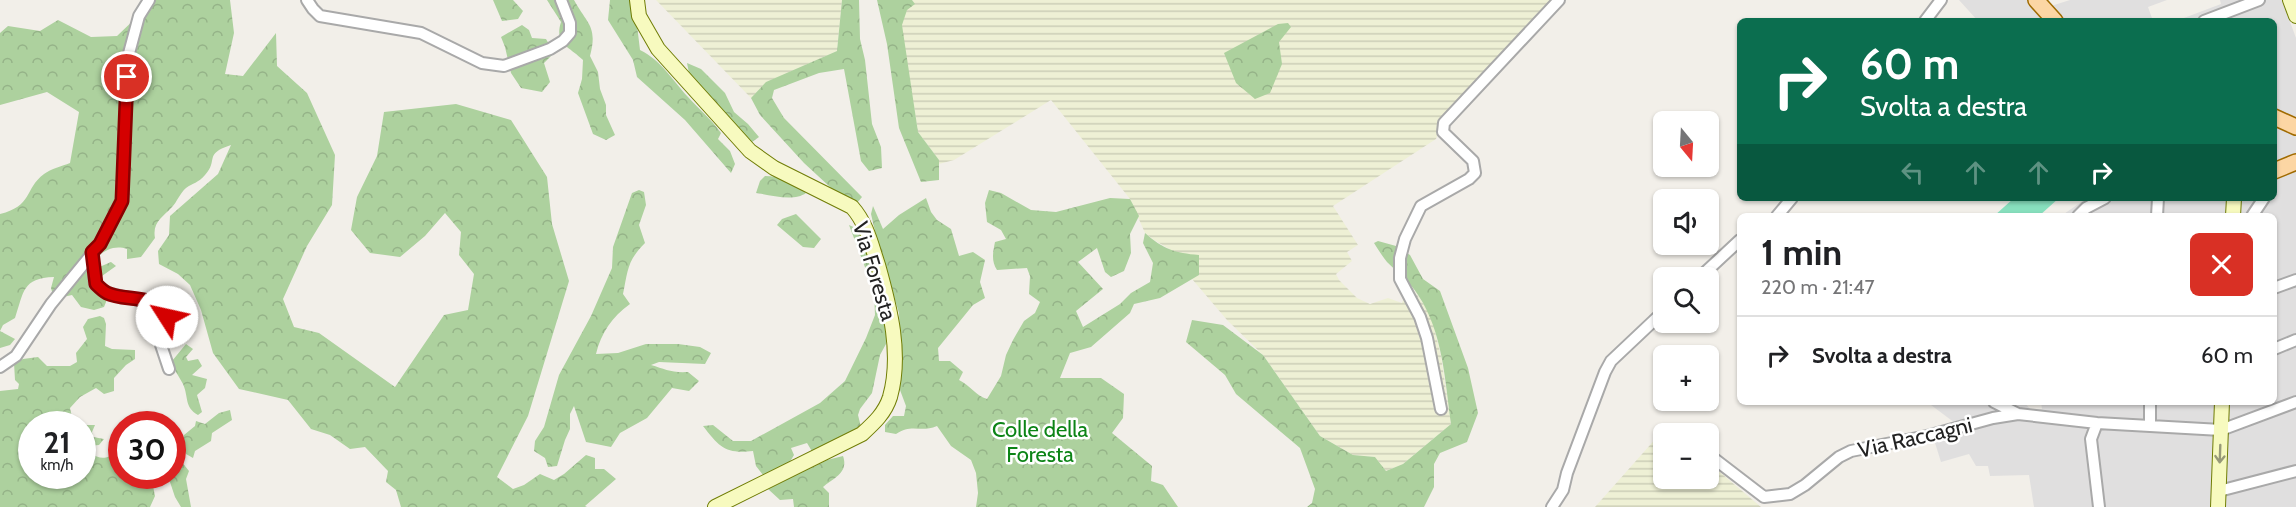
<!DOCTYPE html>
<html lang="it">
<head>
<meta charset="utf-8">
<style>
	:root { --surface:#fff; --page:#f2f2f2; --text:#202124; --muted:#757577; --line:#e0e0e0 }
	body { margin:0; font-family:Cabin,sans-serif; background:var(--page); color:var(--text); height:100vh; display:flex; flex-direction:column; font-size:22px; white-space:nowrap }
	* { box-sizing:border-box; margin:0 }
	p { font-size:20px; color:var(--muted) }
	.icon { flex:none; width:33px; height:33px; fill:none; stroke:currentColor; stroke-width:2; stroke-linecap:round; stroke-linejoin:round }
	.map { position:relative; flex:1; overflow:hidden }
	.details { position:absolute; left:1737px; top:213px; width:540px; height:192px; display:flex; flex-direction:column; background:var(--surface); border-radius:9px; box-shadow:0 2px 4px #0004 }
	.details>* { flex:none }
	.hud { position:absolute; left:1737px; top:18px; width:540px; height:183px; border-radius:9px; box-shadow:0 2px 4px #0004; background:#0b6e4f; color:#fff; overflow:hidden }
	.needle { width:39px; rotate:162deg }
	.fabs { position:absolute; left:1653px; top:111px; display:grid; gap:12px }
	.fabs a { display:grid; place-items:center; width:66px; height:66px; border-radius:9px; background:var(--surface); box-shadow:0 2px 4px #0004; font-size:30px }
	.speed { position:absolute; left:18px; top:411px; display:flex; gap:12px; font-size:30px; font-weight:700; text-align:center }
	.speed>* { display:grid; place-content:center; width:78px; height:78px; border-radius:50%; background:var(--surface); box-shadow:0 2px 4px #0004; line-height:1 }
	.speed small { font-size:15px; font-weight:400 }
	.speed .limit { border:9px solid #d22; background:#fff; color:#111 }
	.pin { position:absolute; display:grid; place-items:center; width:51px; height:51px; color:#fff; margin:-26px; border:3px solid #fff; border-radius:50%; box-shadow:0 2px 6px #0007 }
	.me { position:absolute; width:66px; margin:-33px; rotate:305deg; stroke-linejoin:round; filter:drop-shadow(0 0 4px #0008) }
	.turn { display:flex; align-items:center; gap:21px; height:126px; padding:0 24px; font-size:27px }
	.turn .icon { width:78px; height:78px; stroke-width:2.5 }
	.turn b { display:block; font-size:42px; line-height:51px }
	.lanes { display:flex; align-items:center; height:57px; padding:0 24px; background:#0003; justify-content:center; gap:30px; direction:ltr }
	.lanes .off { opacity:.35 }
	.round { display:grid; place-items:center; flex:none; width:63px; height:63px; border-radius:9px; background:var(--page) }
	.head { display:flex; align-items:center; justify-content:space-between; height:102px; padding:0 24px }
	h1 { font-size:36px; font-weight:700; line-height:45px }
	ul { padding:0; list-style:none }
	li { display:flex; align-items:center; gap:18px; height:78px; padding:0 24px; border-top:2px solid var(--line) }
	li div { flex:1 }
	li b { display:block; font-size:22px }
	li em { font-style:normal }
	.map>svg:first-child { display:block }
	.residential { fill:#e0dfdf }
	.farmland { fill:url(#farmland-rules) }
	.forest { fill:url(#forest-crowns) }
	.pitch { fill:#88e0be }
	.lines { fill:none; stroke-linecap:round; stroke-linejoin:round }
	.minor-casing { stroke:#a9a9a9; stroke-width:14 }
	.secondary-casing { stroke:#707d05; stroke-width:16 }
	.primary-casing { stroke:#a06b00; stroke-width:18 }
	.minor { stroke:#fff; stroke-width:10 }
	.secondary { stroke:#f7fabf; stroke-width:14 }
	.primary { stroke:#fcd6a4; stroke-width:15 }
	.oneway { stroke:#979978 }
	.route-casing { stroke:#8a0000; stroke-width:15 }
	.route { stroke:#d40000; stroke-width:10 }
	.labels { text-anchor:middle; stroke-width:5; stroke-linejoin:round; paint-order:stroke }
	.street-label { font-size:22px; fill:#222; stroke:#fff }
	.park-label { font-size:22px; fill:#0c8416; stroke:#fff }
</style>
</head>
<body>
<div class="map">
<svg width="2296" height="507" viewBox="0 0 2296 507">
	<defs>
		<pattern id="farmland-rules" width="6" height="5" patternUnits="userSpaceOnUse" patternTransform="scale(1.5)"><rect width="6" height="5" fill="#eef0d5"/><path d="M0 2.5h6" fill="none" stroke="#ccceb7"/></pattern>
		<pattern id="forest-crowns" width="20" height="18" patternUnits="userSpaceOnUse" patternTransform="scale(1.5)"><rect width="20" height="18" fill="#add19e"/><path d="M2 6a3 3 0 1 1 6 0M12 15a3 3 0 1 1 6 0" fill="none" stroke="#95b388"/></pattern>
	</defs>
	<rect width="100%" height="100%" fill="#f2efe9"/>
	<!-- residential -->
	<path class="residential" d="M1959 0H2046L2051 6 2070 0H2167L2148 7 2153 21H1978Z
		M2220 0H2282L2296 38V507H2034L2029 475 1990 476 1988 466H1976L1969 454 1941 462 1931 430 1955 423 1927 402H2024L2031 410 2042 409 2041 402H2274V216H2061L2087 198H2274V21H2176L2221 4Z"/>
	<!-- farmland -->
	<path class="farmland" d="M656 0H842L837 51 767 82 751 98Z
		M912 0H1557L1442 123 1436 139 1333 206 1358 245 1347 252 1352 261 1336 274 1339 280 1357 298 1370 304 1388 298 1402 303 1409 283 1431 315 1441 356 1451 424 1403 464 1386 471 1375 457 1353 455 1320 436 1263 355 1227 320 1192 279 1199 275 1178 254 1154 240 1145 233 1130 199 1051 100 954 160 939 164V160L918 132 901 25 907 9 914 4Z
		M1666 427 1674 433 1664 434V478H1708L1709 463 1761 507H1595Z"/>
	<!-- forest -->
	<path class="forest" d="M144 0H230L234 33 225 74 243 76 276 33 277 66 307 93 335 155 332 205 307 246 283 299 294 327 319 333 395 387 444 315 468 310 474 274 459 255 461 232 445 213 425 236 400 257 370 253 351 230 357 197 377 156 384 112 456 104 511 120 547 177 552 224 569 281 528 416 497 477 513 489 524 485 540 474 554 480 564 474 586 455 595 458V469H604L616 479 585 506 587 507H401L396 490 386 482 388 471 365 447 350 449 330 435 311 429 288 400 239 389 213 353 201 310 190 285 178 274 159 264 158 251 169 235 170 216 218 174 231 145C203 154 219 160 205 175 198 183 193 183 186 188 180 193 177 202 172 207 163 217 152 222 155 238L141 257 127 259V249C114 245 104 250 95 260L97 268 111 262 116 266 95 281 108 297 104 307 94 310 81 307 72 295 54 299 51 288 54 277C22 278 24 292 15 318L3 325 0 331 15 339 10 345 0 348V214C33 206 24 189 44 174 51 169 62 166 70 163L79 112 47 92 0 105V33L8 26 40 31 58 20 91 37 117 36 140 14Z
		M493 0H513L523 11 518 19 502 21Z
		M547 0H574C587 24 598 26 590 56L598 72 600 89 606 105V115L615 135 606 140 593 134 578 93 582 79 583 60C569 46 554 44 561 22Z
		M610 0H634L640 50C661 60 673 81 688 97 700 110 711 119 721 133L718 139 730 151 735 164 731 173 685 120 637 77 633 60 608 20Z
		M842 0H859L860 39 865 60 872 124 881 147 882 168 869 171 861 161 844 69 819 73 774 90 772 98 784 118 862 197 857 203 843 199 804 163 760 115 751 98 766 82 837 51Z
		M877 0H912L915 4 907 10 902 25 918 132 939 160V180L921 182 899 128 887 44Z
		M1288 23 1291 27 1279 42 1282 64 1270 93 1255 99 1236 83 1224 53 1278 24Z
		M522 25 529 30 532 38 546 39 554 53 544 63 550 82 542 92 521 88 511 73 505 47 501 37Z
		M687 63 701 69 725 93 734 112 748 124 759 137 752 142 732 127 689 73Z
		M765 176C779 176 797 183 806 193 794 202 770 195 756 193L760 181Z
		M639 190 644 192 646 205 639 225 645 243C627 261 628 270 623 294L630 304C612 317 601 333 596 354L618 353 646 344H678L700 347 711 353 705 364 659 362 651 365C665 369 671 373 688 372L699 381 689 391 672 388 647 418 620 433 611 447 586 442 574 406 570 414V429L565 440 557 466 548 467 545 458 534 451 535 441 544 427 559 375 591 316 612 268 613 247 632 193Z
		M989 190 1001 193 1031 210 1056 212 1110 198 1130 199 1139 216 1130 234 1131 253 1124 271 1111 277 1105 272 1097 248 1078 262 1103 289 1076 311 1083 327 1120 304 1131 293 1150 282 1153 263 1143 243 1145 233C1163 249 1175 253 1199 255V275L1160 298 1134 304 1130 313 1091 347 1070 353 1060 378H1101L1124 394 1123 418 1112 433 1152 466 1151 481 1163 485 1178 507H976L978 493 976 473 971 460 951 446 937 426C920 433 912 423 896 434L885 432V425L893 416H904L906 406 900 390 901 362 899 313 878 244 871 214 873 206 883 229 899 215 926 198 931 212 937 220 951 229 959 256 973 252 985 260 980 282 985 298 973 305 938 348 939 361H950L963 372 959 380C970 385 976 396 987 399L1001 376 1006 355 1013 340 1024 321 1035 313 1040 302 1029 294 1030 276 1027 268 997 270C991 261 993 252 995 242L1006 239 1001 230 987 222 985 203Z
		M796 214 821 239 814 248 803 247 777 225 782 219Z
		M849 225 862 231 888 322 886 344 880 355 872 393 860 409 858 415 861 427 813 453 807 443 791 448 794 455C786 469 779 475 763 475L756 466 753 451C726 454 720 448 703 426L713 425 733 441H751L820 403 845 381 866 338 875 315 874 291Z
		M1378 241 1396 246 1410 255 1423 279 1440 291 1468 368 1478 413 1467 442 1440 453 1434 464V487L1424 507H1307L1312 503 1315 489 1300 448 1236 394 1225 375 1186 342 1192 320 1223 325 1263 355 1320 436 1353 455 1375 457 1386 471 1403 464 1451 424C1445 381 1443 332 1418 295 1410 282 1398 273 1387 262 1382 256 1378 249 1374 243Z
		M100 316 104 318 106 324 105 346 112 349 135 350V359L126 365 114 378V391L104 394 96 388 80 397 70 408 73 422 77 424H32V476H82L83 425H95L92 432 93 437 104 439 99 445 88 446 89 453C101 459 105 460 117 452L121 435 122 476H151L155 496 150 507H0V391L18 389 19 384 15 380 14 363 23 359 38 357 47 366H70L77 362 76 353 87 339 83 327 88 319Z
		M186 344 193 349 186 357 188 361 198 359 202 366 192 375 207 379 205 388 197 395 202 412 198 415C184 407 189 398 183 384 179 376 174 371 172 361Z
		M230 410 232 420 212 433 211 441 195 451 193 458 186 454 182 446 184 435 195 426 196 421 205 424 219 413Z
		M173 445 178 450 181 461 189 471 186 479 191 507H181L175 497 168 476H172Z
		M843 456C849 473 833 478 823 487L829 493V507H794L793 499 780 500 768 489 827 460Z"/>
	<!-- pitch -->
	<path class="pitch" d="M2014 198H2059L2039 216H1994Z"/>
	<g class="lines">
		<defs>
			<path id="minor" d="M307 0 313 9 320 16 421 33 482 63 504 66 550 49 563 41 570 33V23L561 0
				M1925 21 1941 0
				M2204 21 2259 0
				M1777 216 1792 198
				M2078 216 2086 208 2105 198
				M2157 216 2158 198
				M2252 216 2264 198
				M92 252 95 284 107 293 152 303 164 311 168 319 167 328 161 345 169 369
				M1699 278 1740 240
				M2274 288 2296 280
				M2274 349 2296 340
				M0 367 16 356 51 304 100 244 122 201 128 57 139 16 149 0
				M1994 402 2018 414
				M1441 409 1427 338 1420 317 1400 279V258L1405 239 1421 206 1469 179 1475 173 1473 161 1443 132 1444 123 1559 0
				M2097 423 2091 439 2099 507
				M2150 426V402
				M1708 454 1764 497 1790 494 1805 485 1839 457 1851 451 1927 436 1993 418 2018 414 2097 423 2221 430 2296 402
				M2219 491 2296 471
				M1552 507 1563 490 1567 473 1605 372 1611 361 1664 311"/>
			<path id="secondary" d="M637 0 639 16 658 49 750 151 774 168 852 207C867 224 871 244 878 265 890 308 902 354 890 397 885 413 874 423 862 434L715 507
				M2290 0 2296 16
				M2233 216 2234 198
				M2218 507 2222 402"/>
			<path id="primary" d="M2036 0 2055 21
				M2274 117 2296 127
				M2274 171 2296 162"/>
		</defs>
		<!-- minor casing -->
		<use href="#minor" class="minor-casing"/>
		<!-- secondary casing -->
		<use href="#secondary" class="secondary-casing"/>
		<!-- primary casing -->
		<use href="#primary" class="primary-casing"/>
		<!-- minor -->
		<use href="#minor" class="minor"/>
		<!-- secondary -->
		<use href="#secondary" class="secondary"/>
		<!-- primary -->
		<use href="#primary" class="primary"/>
	</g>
	<!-- one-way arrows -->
	<defs><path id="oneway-shaft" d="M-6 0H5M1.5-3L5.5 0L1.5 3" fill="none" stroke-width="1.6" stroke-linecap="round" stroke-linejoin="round" transform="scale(1.5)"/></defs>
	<use class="oneway" href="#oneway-shaft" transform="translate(2220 454) rotate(92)"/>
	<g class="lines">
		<defs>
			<path id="route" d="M127 77 122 201 100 244 92 252 96 284C99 287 103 291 107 293 125 302 157 293 167 317"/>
		</defs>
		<!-- route casing -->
		<use href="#route" class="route-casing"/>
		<!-- route -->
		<use href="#route" class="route"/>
	</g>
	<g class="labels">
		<!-- street labels -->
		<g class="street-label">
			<text transform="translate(875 271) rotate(73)" y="8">Via Foresta</text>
			<text transform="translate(1915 437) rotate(-13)" y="8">Via Raccagni</text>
		</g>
		<!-- park labels -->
		<g class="park-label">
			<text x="1040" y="437">Colle della<tspan x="1040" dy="25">Foresta</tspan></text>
		</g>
	</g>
</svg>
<div class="fabs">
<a><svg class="needle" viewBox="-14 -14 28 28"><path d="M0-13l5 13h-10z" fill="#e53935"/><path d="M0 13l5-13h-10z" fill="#757577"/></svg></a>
<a><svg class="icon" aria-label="sound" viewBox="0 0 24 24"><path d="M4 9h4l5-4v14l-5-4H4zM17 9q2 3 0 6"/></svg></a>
<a><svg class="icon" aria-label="search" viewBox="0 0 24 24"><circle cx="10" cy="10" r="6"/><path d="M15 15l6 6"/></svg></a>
<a>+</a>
<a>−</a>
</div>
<div class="speed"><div>21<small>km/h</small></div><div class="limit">30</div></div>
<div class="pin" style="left:127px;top:77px;background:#d93025"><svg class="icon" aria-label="arrive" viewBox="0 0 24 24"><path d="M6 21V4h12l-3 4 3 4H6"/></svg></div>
<svg class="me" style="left:167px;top:317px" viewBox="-20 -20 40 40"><circle r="19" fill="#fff"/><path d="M0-13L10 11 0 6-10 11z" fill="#d40000"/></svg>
<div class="hud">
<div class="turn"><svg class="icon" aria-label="right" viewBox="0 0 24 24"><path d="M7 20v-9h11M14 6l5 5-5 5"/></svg><div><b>60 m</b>Svolta a destra</div></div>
<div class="lanes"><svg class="icon off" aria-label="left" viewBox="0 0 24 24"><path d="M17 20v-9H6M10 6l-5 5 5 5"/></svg><svg class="icon off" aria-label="ahead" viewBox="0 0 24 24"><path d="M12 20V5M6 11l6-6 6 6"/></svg><svg class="icon off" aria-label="ahead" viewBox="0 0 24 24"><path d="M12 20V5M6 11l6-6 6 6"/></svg><svg class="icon" aria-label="right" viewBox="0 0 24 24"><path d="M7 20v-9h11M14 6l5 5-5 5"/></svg></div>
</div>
<section class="details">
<div class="head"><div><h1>1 min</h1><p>220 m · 21:47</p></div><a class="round" style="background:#d93025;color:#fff"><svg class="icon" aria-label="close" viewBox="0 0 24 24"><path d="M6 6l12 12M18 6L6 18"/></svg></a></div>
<ul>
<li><svg class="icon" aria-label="right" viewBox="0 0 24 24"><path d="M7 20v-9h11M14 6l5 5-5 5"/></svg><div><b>Svolta a destra</b></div><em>60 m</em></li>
</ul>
</section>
</div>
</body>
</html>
